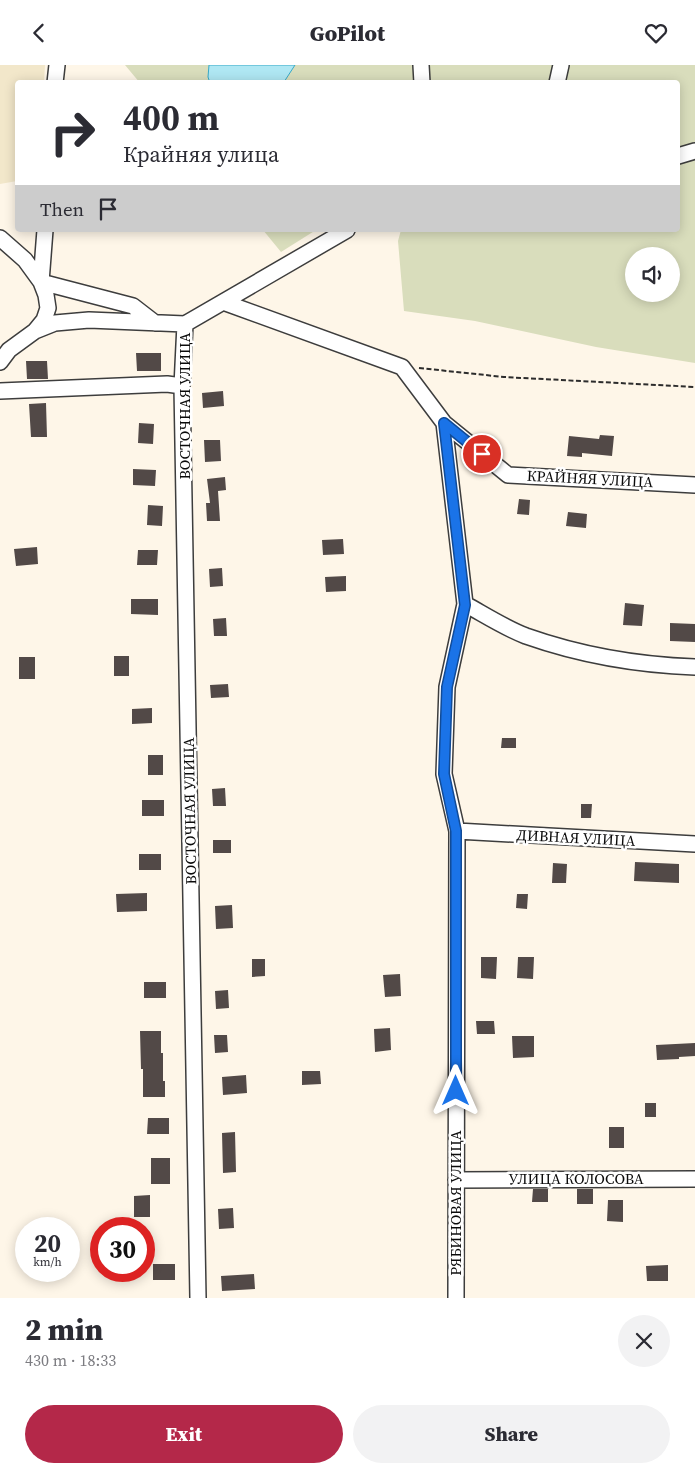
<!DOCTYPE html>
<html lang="en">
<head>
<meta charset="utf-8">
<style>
	:root { --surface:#fff; --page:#f2f2f3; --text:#2b2b33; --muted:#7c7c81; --accent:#b42849 }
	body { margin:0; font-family:"Source Serif 4",serif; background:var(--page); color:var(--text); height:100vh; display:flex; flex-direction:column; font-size:19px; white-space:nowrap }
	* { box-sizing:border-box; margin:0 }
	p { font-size:16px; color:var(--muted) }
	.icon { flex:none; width:28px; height:28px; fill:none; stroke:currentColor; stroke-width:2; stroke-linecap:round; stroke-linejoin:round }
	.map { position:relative; height:1233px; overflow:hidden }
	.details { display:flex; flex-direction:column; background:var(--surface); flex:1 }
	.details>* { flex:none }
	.guide { position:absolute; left:15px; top:15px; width:665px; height:152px; border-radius:5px; box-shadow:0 2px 12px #0003; background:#fff; color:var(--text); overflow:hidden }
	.tools { position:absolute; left:625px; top:182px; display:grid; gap:10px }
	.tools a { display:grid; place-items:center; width:55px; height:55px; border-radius:50%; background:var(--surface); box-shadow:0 2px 12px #0003; font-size:25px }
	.speed { position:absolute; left:15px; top:1152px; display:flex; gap:10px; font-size:25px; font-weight:700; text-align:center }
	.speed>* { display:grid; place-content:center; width:65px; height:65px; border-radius:50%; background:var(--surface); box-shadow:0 2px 12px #0003; line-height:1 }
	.speed small { font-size:12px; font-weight:400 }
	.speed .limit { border:8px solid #d22; background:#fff; color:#111 }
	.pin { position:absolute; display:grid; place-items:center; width:42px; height:42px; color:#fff; margin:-21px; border:2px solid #fff; border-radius:50%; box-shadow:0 1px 5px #0007 }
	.me { position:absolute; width:55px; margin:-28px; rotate:0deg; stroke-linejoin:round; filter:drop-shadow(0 0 4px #0008) }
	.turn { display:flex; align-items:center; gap:18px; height:105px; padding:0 25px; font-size:22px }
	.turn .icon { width:65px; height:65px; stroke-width:2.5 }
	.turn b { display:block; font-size:35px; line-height:42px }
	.then { display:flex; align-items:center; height:48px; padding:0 25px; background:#0003; gap:10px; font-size:19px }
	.round { display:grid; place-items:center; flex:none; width:52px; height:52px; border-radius:26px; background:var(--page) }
	.head { display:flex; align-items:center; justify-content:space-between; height:85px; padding:0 25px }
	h1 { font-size:30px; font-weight:800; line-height:38px }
	.button { display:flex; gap:10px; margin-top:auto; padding:10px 25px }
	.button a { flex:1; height:58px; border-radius:30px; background:var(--accent); color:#fff; font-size:20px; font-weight:800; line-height:58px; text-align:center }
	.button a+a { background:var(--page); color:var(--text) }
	header { display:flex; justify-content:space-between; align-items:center; height:65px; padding:0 25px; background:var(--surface); font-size:22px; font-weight:800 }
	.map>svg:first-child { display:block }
	.farmland { fill:#f2e7ca }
	.cemetery { fill:#d9ddbc; fill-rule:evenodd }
	.water { fill:#afe7f3; stroke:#38a9c8 }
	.building { fill:#524947 }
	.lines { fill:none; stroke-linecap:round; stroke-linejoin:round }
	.minor-casing { stroke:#3d3d3d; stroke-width:18 }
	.path { stroke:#2c2c2c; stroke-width:2; stroke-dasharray:5 2.5; stroke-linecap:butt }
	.minor { stroke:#fff; stroke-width:15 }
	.route-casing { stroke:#114b97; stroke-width:12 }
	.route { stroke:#1a73e8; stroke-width:9 }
	.labels { text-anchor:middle; stroke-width:5; stroke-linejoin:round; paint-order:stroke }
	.street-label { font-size:15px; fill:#0a0a0a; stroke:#fff }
</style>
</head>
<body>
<header><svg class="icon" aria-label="back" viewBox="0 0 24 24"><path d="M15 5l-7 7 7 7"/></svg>GoPilot<svg class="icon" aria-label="heart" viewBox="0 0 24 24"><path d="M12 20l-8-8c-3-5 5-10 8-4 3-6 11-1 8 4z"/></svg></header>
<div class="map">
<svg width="695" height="1233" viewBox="0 0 695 1233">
	<rect width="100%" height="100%" fill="#fef6e8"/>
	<!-- farmland -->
	<path class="farmland" d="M0 0H45L44 17 18 18 17 116 0 119Z"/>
	<!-- cemetery -->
	<path class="cemetery" d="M125 0H695V298L596 282 475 256 404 246 398 176 401 165H678V18H140ZM634 191H671V229H634Z
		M263 165H316L281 187Z"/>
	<!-- water -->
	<path class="water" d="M209 0H295L284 17 210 18 208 12Z"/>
	<!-- building -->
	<path class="building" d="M136 288H161V306H137Z
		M26 296H47L48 314H27Z
		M223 326 224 341 203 343 202 328Z
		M46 338 47 372H31L29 339Z
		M139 358 154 359 153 379 138 378Z
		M600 370 614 371 612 391 582 388V392L567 391 569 371 599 374Z
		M204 375H220L221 396 205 397Z
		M133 404 156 405 155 421 133 420Z
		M225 412 226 425 218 426 220 456H207L206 438H210L207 414Z
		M519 434 530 435 529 450 517 449Z
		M148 440 163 441 162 461 147 460Z
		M568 447 587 449 586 463 566 461Z
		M343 474 344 489 323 490 322 475Z
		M37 482 38 499 16 501 14 484Z
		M138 485H158L157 500H137Z
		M222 503 223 521 210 522 209 504Z
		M346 511V526L326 527 325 512Z
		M131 534H158V550L131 549Z
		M625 538 644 540 642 561 623 560Z
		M226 553 227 571H214L213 554Z
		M670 558 695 559V577L670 576Z
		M114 591H129V611H114Z
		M19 592H35V614H19Z
		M228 619 229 632 211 633 210 620Z
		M152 643V658L132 659V644Z
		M502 673H516V683H501Z
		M148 690H163V710H148Z
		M225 723 226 741H213L212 724Z
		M142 735H164V751H142Z
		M581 739H592L591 753H581Z
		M213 775H231V788H213Z
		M139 789H161V805H139Z
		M635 797 679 799V818L634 816Z
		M553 798 567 799 566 818H552Z
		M147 828V846L117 847 116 829Z
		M517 829H528L527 844 516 843Z
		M232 840 233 863 216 864 215 841Z
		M481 892H497L496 914 481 913Z
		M518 892H534L533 914 517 913Z
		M252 894H265V911L252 912Z
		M400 909 401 931 385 932 383 910Z
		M144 917H166V933H144Z
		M228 925 229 943 216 944 215 926Z
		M476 956H494L495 969H477Z
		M390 963 391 985 375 987 374 964Z
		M140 966H161V988H163V1016H165V1032H143V1004H141Z
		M214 970H227L228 987 215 988Z
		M512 971H534V992L513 993Z
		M695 978V991L679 992V994L657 995 656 980Z
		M302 1006H320L321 1019 302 1020Z
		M246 1010 247 1028 223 1030 222 1012Z
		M645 1038H656V1052H645Z
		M148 1053H169V1069H147Z
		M609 1062H624V1083H609Z
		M235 1067 236 1107 223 1108 222 1068Z
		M151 1093H170V1119H151Z
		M533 1124H548V1137H532Z
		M577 1124H593V1139H577Z
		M150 1130V1152H134V1131Z
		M608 1135H623V1157L607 1156Z
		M233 1143 234 1163 219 1164 218 1144Z
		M153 1199H175V1215H153Z
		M668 1200V1216H647L646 1201Z
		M254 1209 255 1224 222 1226 221 1211Z"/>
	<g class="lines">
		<defs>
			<path id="minor" d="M421 0 422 18
				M55 18 57 0
				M557 18 561 0
				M678 91 695 86
				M0 173 25 195 41 217 133 241 155 258
				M223 237 402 302 444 358 508 410 695 420
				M185 259 182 321 198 1233
				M35 266 44 255 48 243 46 230 41 217 45 165
				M0 297 9 285 35 266 55 258 89 255 185 259 347 165
				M0 326 167 319 182 321
				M444 358 465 539 447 622 444 709 457 766 456 1233
				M465 539C485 550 505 563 526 571 580 590 638 600 695 602
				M457 766 695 779
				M456 1115 695 1114"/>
		</defs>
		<!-- minor casing -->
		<use href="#minor" class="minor-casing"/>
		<!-- path -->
		<path class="path" d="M419 303 504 312 695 322"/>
		<!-- minor -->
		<use href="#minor" class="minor"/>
	</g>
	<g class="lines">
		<defs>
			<path id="route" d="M456 1026V766L444 709 447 622 465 540 444 358 482 389"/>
		</defs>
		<!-- route casing -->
		<use href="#route" class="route-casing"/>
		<!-- route -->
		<use href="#route" class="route"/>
	</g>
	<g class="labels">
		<!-- street labels -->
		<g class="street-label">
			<text transform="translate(185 341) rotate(-90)" y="5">ВОСТОЧНАЯ УЛИЦА</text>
			<text transform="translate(590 414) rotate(3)" y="5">КРАЙНЯЯ УЛИЦА</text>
			<text transform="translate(190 746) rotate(-91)" y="5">ВОСТОЧНАЯ УЛИЦА</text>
			<text transform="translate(576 773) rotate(3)" y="5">ДИВНАЯ УЛИЦА</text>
			<text x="576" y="1119">УЛИЦА КОЛОСОВА</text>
			<text transform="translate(456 1138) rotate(-90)" y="5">РЯБИНОВАЯ УЛИЦА</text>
		</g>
	</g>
</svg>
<div class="tools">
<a><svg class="icon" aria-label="sound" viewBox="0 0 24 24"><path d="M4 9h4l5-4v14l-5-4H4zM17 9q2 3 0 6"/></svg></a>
</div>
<div class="speed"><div>20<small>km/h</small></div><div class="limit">30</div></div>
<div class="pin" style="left:482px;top:389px;background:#d93025"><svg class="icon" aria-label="arrive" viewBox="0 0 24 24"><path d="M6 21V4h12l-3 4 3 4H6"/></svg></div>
<svg class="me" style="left:456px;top:1026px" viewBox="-20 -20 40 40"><path d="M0-17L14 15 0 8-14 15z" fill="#1a73e8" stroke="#fff" stroke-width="4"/></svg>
<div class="guide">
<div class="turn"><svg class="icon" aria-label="right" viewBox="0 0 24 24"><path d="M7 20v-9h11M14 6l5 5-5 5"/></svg><div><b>400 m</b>Крайняя улица</div></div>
<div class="then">Then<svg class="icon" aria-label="arrive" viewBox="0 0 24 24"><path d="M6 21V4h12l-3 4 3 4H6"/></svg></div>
</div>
</div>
<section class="details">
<div class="head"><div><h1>2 min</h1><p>430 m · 18:33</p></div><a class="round"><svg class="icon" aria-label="close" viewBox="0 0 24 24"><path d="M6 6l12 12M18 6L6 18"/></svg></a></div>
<div class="button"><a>Exit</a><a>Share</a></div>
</section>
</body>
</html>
